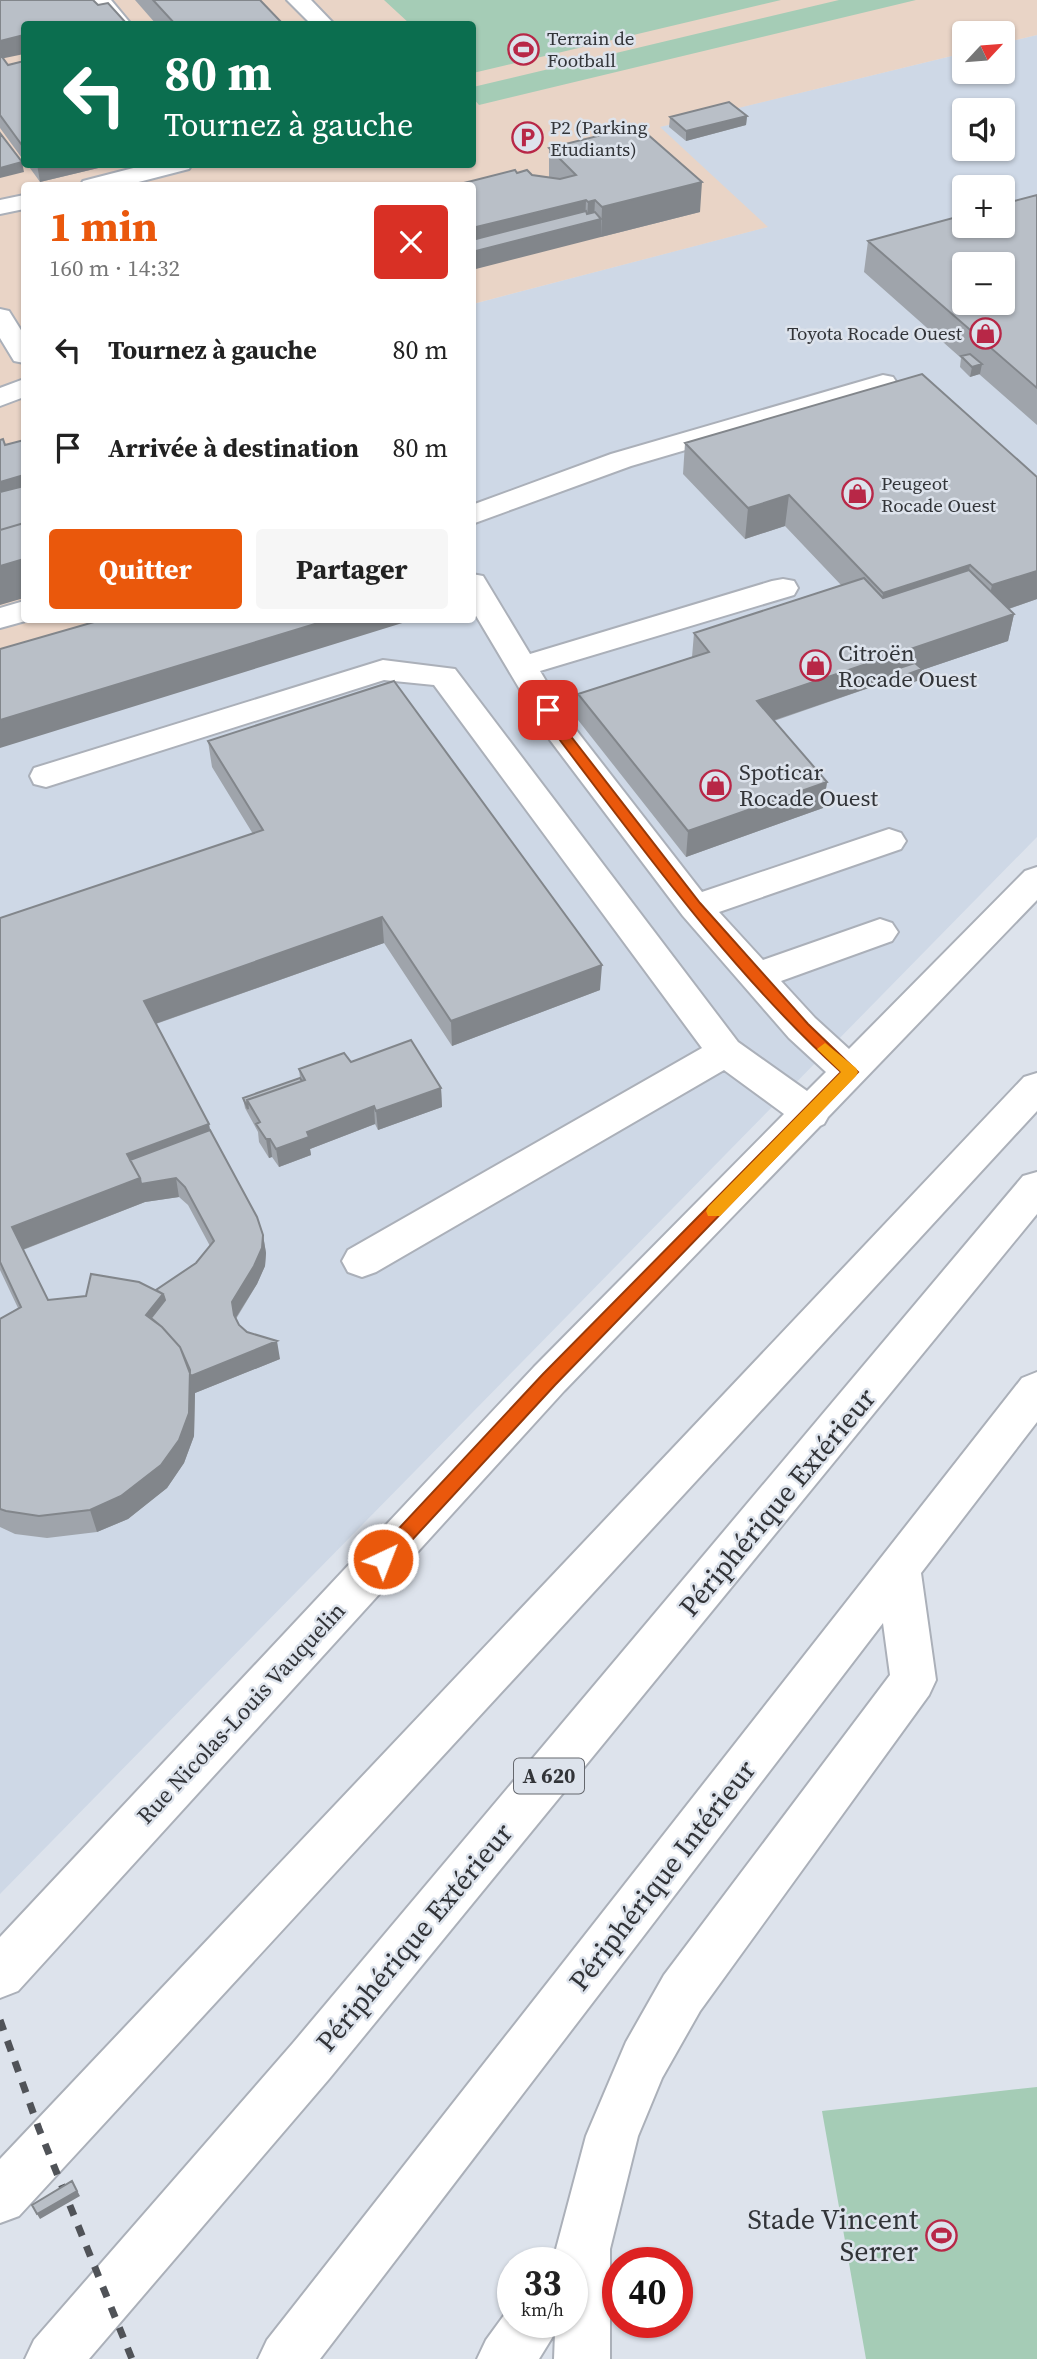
<!DOCTYPE html>
<html lang="fr">
<head>
<meta charset="utf-8">
<style>
	:root { --surface:#fff; --page:#f6f6f6; --text:#222; --muted:#767676; --accent:#ea580c }
	body { margin:0; font-family:"Source Serif 4",serif; background:var(--page); color:var(--text); height:100vh; display:flex; flex-direction:column; font-size:26px; white-space:nowrap }
	* { box-sizing:border-box; margin:0 }
	p { font-size:23px; color:var(--muted) }
	.icon { flex:none; width:38px; height:38px; fill:none; stroke:currentColor; stroke-width:2; stroke-linecap:round; stroke-linejoin:round }
	.map { position:relative; flex:1; overflow:hidden }
	.drawer { position:absolute; left:21px; top:182px; width:455px; height:441px; display:flex; flex-direction:column; background:var(--surface); border-radius:7px; box-shadow:0 2px 5px #0004 }
	.drawer>* { flex:none }
	.guide { position:absolute; left:21px; top:21px; width:455px; height:147px; border-radius:7px; box-shadow:0 2px 5px #0004; background:#0b6e4f; color:#fff; overflow:hidden }
	.needle { width:46px; rotate:64deg }
	.buttons { position:absolute; left:952px; top:21px; display:grid; gap:14px }
	.buttons a { display:grid; place-items:center; width:63px; height:63px; border-radius:7px; background:var(--surface); box-shadow:0 2px 5px #0004; font-size:35px }
	.speed { position:absolute; left:497px; top:2247px; display:flex; gap:14px; font-size:35px; font-weight:700; text-align:center }
	.speed>* { display:grid; place-content:center; width:91px; height:91px; border-radius:50%; background:var(--surface); box-shadow:0 2px 5px #0004; line-height:1 }
	.speed small { font-size:18px; font-weight:400 }
	.speed .limit { border:10px solid #d22; background:#fff; color:#111 }
	.pin { position:absolute; display:grid; place-items:center; width:60px; height:60px; color:#fff; margin:-30px; border-radius:14px; box-shadow:0 4px 10px #0006 }
	.me { position:absolute; width:77px; margin:-38px; rotate:43deg; stroke-linejoin:round; filter:drop-shadow(0 0 5px #0008) }
	.turn { display:flex; align-items:center; gap:24px; height:147px; padding:0 28px; font-size:32px }
	.turn .icon { width:91px; height:91px; stroke-width:2.5 }
	.turn b { display:block; font-size:49px; line-height:60px }
	.round { display:grid; place-items:center; flex:none; width:74px; height:74px; border-radius:7px; background:var(--page) }
	.summary { display:flex; align-items:center; justify-content:space-between; height:119px; padding:0 28px }
	h1 { font-size:42px; font-weight:700; line-height:52px; color:var(--accent) }
	.cta { display:flex; gap:14px; margin-top:auto; padding:14px 28px }
	.cta a { flex:1; height:80px; border-radius:7px; background:var(--accent); color:#fff; font-size:28px; font-weight:700; line-height:80px; text-align:center }
	.cta a+a { background:var(--page); color:var(--text) }
	ul { padding:0; list-style:none }
	li { display:flex; align-items:center; gap:21px; height:98px; padding:0 28px }
	li div { flex:1 }
	li b { display:block; font-size:26px }
	li em { font-style:normal }
	.map>svg:first-child { display:block }
	.built { fill:#ced8e6; fill-rule:evenodd }
	.education { fill:#e9d4c6; fill-rule:evenodd }
	.green { fill:#a5ccb6 }
	.lines { fill:none; stroke-linecap:round; stroke-linejoin:round }
	.minor-casing { stroke:#abb0b9; stroke-width:4 }
	.highway-casing { stroke:#abb0b9; stroke-width:4 }
	.minor { fill:#fff; fill-rule:evenodd }
	.highway { fill:#fff; fill-rule:evenodd }
	.rail { stroke:#505358; stroke-width:7; stroke-dasharray:11 11; stroke-linecap:butt }
	.wall { fill:#9fa4ab; fill-rule:evenodd }
	.shaded-wall { fill:#82868b }
	.building { fill:#b9bfc7; stroke:#82868b; stroke-width:2; fill-rule:evenodd }
	.route { fill:#ea580c; stroke:#983908; stroke-width:2 }
	.slow { fill:#f59e0b }
	.labels { text-anchor:middle; stroke-width:5; stroke-linejoin:round; paint-order:stroke }
	.far-poi-label { font-size:19px; fill:#323438; stroke:#dde3ec; text-anchor:start }
	.shield { fill:#dde3ec; stroke:#65686e; stroke-width:2 }
	.shield-label { font-size:21px; font-weight:bold; fill:#323438 }
	.poi-label { font-size:23px; fill:#323438; stroke:#dde3ec; text-anchor:start }
	.street-label { font-size:23px; fill:#323438; stroke:#dde3ec }
	.near-street-label { font-size:28px; fill:#323438; stroke:#dde3ec }
	.near-poi-label { font-size:28px; fill:#323438; stroke:#dde3ec; text-anchor:end }
</style>
</head>
<body>
<div class="map">
<svg width="1037" height="2359" viewBox="0 0 1037 2359">
	<rect width="100%" height="100%" fill="#dde3ec"/>
	<!-- built -->
	<path class="built" d="M1037 35V837L0 1894V669L164 620H472L473 304 767 227 659 127 964 53V72H1003V43ZM964 110H1003V149H964ZM964 187H1003V226H964ZM964 264H1003V303H964Z"/>
	<!-- education -->
	<path class="education" d="M0 0H1037V35L1003 43V33H964V53L660 127 768 227 473 304 472 186H24V620H164L0 669ZM24 24H472V164H24Z"/>
	<!-- green -->
	<path class="green" d="M384 0H781L473 73 472 24H410Z
		M839 0H916L479 105 473 98V87Z
		M1037 2087V2359H866L822 2111Z"/>
	<g class="lines">
		<defs>
			<path id="minor" d="M88 0H111L131 24H108Z
				M287 0H311L334 24H311Z
				M149 164H192L189 169 123 186H80L83 181Z
				M24 195V209L0 214V200Z
				M0 309 9 311 24 335V363L14 361 0 338Z
				M883 375 893 377 897 383 893 389 631 466 472 524V505L611 454Z
				M24 379V397L0 406V388Z
				M472 574 483 576 530 654 772 581 783 579 794 581 798 588 794 595 540 671 573 726 702 892 877 833 889 829 901 833 906 841 901 849 719 912 763 960 880 919 892 923 898 932 892 941 781 981 815 1018 849 1049 1025 871 1037 867V900L828 1117 824 1124 820 1126 564 1391 18 1991 0 1998V1937L534 1367 784 1114 724 1070 376 1272 362 1277 348 1272 342 1261 348 1250 702 1048 434 685 384 680 46 787 34 784 30 776 34 768 383 660 455 669 738 1042 807 1091 826 1072 789 1038 683 916 550 740 472 609Z
				M24 601V620H29L0 628V608Z"/>
			<path id="highway" d="M1037 1073V1111L19 2216 0 2223V2159L1024 1077Z
				M1037 1172V1214L329 2079 89 2359H25L34 2340 293 2043 1023 1176Z
				M1037 1372V1422L921 1573 936 1680 929 1695 700 2011 662 2078 638 2136 610 2249V2359H554L555 2333 539 2359H477L486 2340 513 2303V2322H572V2263H556V2249L586 2136 626 2042 664 1975 890 1675 883 1623 320 2359H258L267 2340 1022 1378Z"/>
		</defs>
		<!-- minor casing -->
		<use href="#minor" class="minor-casing"/>
		<!-- highway casing -->
		<use href="#highway" class="highway-casing"/>
		<!-- minor -->
		<use href="#minor" class="minor"/>
		<!-- highway -->
		<use href="#highway" class="highway"/>
		<!-- rail -->
		<path class="rail" d="M0 2020 39 2129 132 2359"/>
	</g>
	<!-- wall -->
	<path class="wall" d="M0 0 24 24 3 59 8 65 24 61V161L0 128Z
		M135 0H260L283 24H156Z
		M747 116 746 125 686 141 669 127 670 117Z
		M549 148 700 212 601 237 517 173 549 177Z
		M27 164H115L40 182Z
		M1037 195V425L979 374 970 377 960 367 961 358 864 272 868 241Z
		M922 374 1037 599 1009 609 1014 614 1008 641 922 670 920 680 898 687 892 680 774 721 827 782 823 808 686 857 578 720V694L692 657 694 633 841 585 785 526 745 539 683 474 685 443Z
		M208 741 600 990 452 1046 384 943 156 1024 263 1235 266 1253 265 1266 257 1284 236 1319 239 1325 280 1359 195 1393 194 1436 184 1463 167 1488 128 1519 97 1532 47 1538 15 1534 0 1527V1319L18 1308 0 1270V918L253 834 212 767ZM179 1197 188 1205 210 1246 196 1263 156 1290 48 1300 23 1250 145 1202Z
		M351 1062 441 1088 442 1107 378 1130 375 1124 310 1149 311 1155 279 1167 272 1157 269 1158 259 1142 258 1132 245 1108 243 1098 300 1078 299 1069Z"/>
	<!-- shaded-wall -->
	<path class="shaded-wall" d="M24 35V54L0 59V41Z
		M747 116 746 125 686 141V131Z
		M22 162 24 172 0 178V168Z
		M37 164H115L40 182Z
		M702 182 700 212 601 237 602 207Z
		M586 200 585 223 587 222 588 202 595 200 594 220 601 219V237L472 270V228Z
		M982 364 980 374 970 377 972 367Z
		M24 475V513L0 520V482Z
		M789 495 785 526 745 539 748 508Z
		M24 534V598L0 605V541Z
		M970 565 964 596 878 624 883 593Z
		M1037 571V599L985 617 992 585Z
		M1014 614 1008 641 922 670 920 680 898 687 900 677 893 670 892 680 754 727 757 701Z
		M328 620H412L0 748V720Z
		M827 782 823 808 686 857 688 831Z
		M382 917 384 943 149 1026 144 1001Z
		M602 965 600 990 452 1046 451 1021Z
		M441 1088 442 1107 378 1130 376 1111Z
		M374 1106 375 1124 310 1149 311 1155 279 1167 276 1149 307 1132Z
		M209 1124 214 1149 137 1177 127 1154Z
		M266 1139H270L272 1157 269 1158Z
		M140 1178 145 1202 19 1251 12 1227Z
		M176 1178 179 1197 145 1202 141 1184Z
		M263 1235 266 1253 265 1266 257 1284 235 1319 237 1332 232 1302Z
		M163 1294 169 1318 159 1330 146 1315Z
		M277 1341 280 1359 195 1393 191 1376Z
		M190 1370 195 1393 194 1436 184 1463 167 1488 128 1519 97 1532 90 1510Z
		M72 2181 80 2196 40 2219 37 2214Z"/>
	<!-- building -->
	<path class="building" d="M0 0H93L98 5 108 3 127 24H24V35L0 41Z
		M153 0H260L283 24H175Z
		M0 54 8 65 24 61V148L0 115Z
		M729 102 747 116 686 131 670 117Z
		M638 126 702 182 602 207 595 200 588 202 586 200 472 228V186H452L515 170 517 173 527 170 532 175 560 179 576 175 549 148Z
		M0 133 22 162 0 168Z
		M1037 195V388L868 241 964 215V226H1003V204ZM964 264H1003V303H964Z
		M586 211 587 214 595 212 601 219 472 252V240Z
		M970 354 982 364 972 367 961 356Z
		M922 374 1037 477V571L992 585 970 565 883 593 789 495 748 508 685 443Z
		M3 439 5 445 24 440V475L0 482V440Z
		M24 486V523L0 530V492Z
		M24 523V559L0 566V530Z
		M969 570 1014 614 757 701 827 782 688 831 578 694 709 652 694 633 864 578 883 598Z
		M101 620H328L0 720V649Z
		M915 663 922 669 900 677 893 670Z
		M394 681 602 965 451 1021 382 917 144 1001 209 1124 127 1154 140 1178 12 1227 48 1300 86 1296 91 1274 139 1282 163 1294 146 1315 162 1327 180 1347 190 1370 189 1413 179 1440 161 1465 121 1496 90 1510 39 1516 6 1511 0 1509V1319L21 1307 0 1262V918L263 830 208 741Z
		M411 1040 441 1088 376 1111 374 1106 307 1132 309 1137 276 1149 270 1139H266L256 1124 260 1122 247 1100 305 1080 299 1069 344 1053 351 1062Z
		M300 1078 302 1081 247 1100 248 1109 243 1098Z
		M210 1130 257 1217 263 1235 262 1248 254 1266 232 1302 234 1315 239 1325 247 1332 277 1341 191 1376 180 1347 162 1327 151 1318 165 1300 163 1294 156 1290 196 1263 214 1241 185 1187 176 1178 141 1184 140 1178 130 1160Z
		M72 2181 77 2191 37 2214 32 2205Z"/>
	<!-- route -->
	<path class="route" d="M548 706 553 707 566 730 700 903 808 1024 858 1072 555 1385 389 1565 383 1567 376 1565 374 1559 376 1553 543 1374 841 1072C732 973 645 852 556 735L542 710Z"/>
	<!-- slow -->
	<path class="slow" d="M825 1043 856 1068 858 1072 856 1076 720 1216H708L706 1211 708 1207 841 1072 817 1049Z"/>
	<!-- icons -->
	<defs>
		<symbol id="stadium-ring" viewBox="-11 -11 22 22"><circle r="9.5" fill="#dde3ec" stroke="#b82747" stroke-width="1.5"/><path d="M0-5a6.5 5 0 1 0 0 10a6.5 5 0 1 0 0-10ZM-3.5-1.8h7v3.6h-7Z" fill="#b82747"/></symbol>
		<symbol id="parking-ring" viewBox="-11 -11 22 22"><circle r="9.5" fill="#dde3ec" stroke="#b82747" stroke-width="1.5"/><path d="M-3.5-5.5H1a3.5 3.5 0 0 1 0 7H-1V5.5H-3.5ZM-1-3.4V-.6H.8a1.4 1.4 0 0 0 0-2.8Z" fill="#b82747"/></symbol>
		<symbol id="shop-ring" viewBox="-11 -11 22 22"><circle r="9.5" fill="#dde3ec" stroke="#b82747" stroke-width="1.5"/><path d="M-5-2.5h2.3a2.7 3.5 0 0 1 5.4 0H5L5.5 6h-11ZM-1.5-2.5h3a1.5 2.3 0 0 0-3 0Z" fill="#b82747"/></symbol>
	</defs>
	<g fill-rule="evenodd">
		<use href="#stadium-ring" x="506" y="32" width="35" height="35"/>
		<use href="#parking-ring" x="510" y="120" width="35" height="35"/>
		<use href="#shop-ring" x="968" y="316" width="35" height="35"/>
		<use href="#shop-ring" x="840" y="476" width="35" height="35"/>
		<use href="#shop-ring" x="798" y="648" width="35" height="35"/>
		<use href="#shop-ring" x="698" y="768" width="35" height="35"/>
		<use href="#stadium-ring" x="924" y="2218" width="35" height="35"/>
	</g>
	<g class="labels">
		<!-- far-poi labels -->
		<g class="far-poi-label">
			<text x="547" y="45">Terrain de<tspan x="547" dy="22">Football</tspan></text>
			<text x="550" y="134">P2 (Parking<tspan x="550" dy="22">Etudiants)</tspan></text>
			<text x="962" y="340" text-anchor="end">Toyota Rocade Ouest</text>
			<text x="881" y="490">Peugeot<tspan x="881" dy="22">Rocade Ouest</tspan></text>
		</g>
		<!-- shield labels -->
		<rect class="shield" x="514" y="1758.5" width="70" height="35" rx="5"/>
		<g class="shield-label">
			<text x="549" y="1783">A 620</text>
		</g>
		<!-- poi labels -->
		<g class="poi-label">
			<text x="838" y="661">Citroën<tspan x="838" dy="26">Rocade Ouest</tspan></text>
			<text x="739" y="780">Spoticar<tspan x="739" dy="26">Rocade Ouest</tspan></text>
		</g>
		<!-- street labels -->
		<g class="street-label">
			<text transform="translate(241 1713) rotate(-47)" y="8">Rue Nicolas-Louis Vauquelin</text>
		</g>
		<!-- near-street labels -->
		<g class="near-street-label">
			<text transform="translate(777 1502) rotate(-50)" y="10">Périphérique Extérieur</text>
			<text transform="translate(662 1875) rotate(-52)" y="10">Périphérique Intérieur</text>
			<text transform="translate(414 1937) rotate(-50)" y="10">Périphérique Extérieur</text>
		</g>
		<!-- near-poi labels -->
		<g class="near-poi-label">
			<text x="918" y="2229">Stade Vincent<tspan x="918" dy="32">Serrer</tspan></text>
		</g>
	</g>
</svg>
<div class="buttons">
<a><svg class="needle" viewBox="-14 -14 28 28"><path d="M0-13l5 13h-10z" fill="#e53935"/><path d="M0 13l5-13h-10z" fill="#767676"/></svg></a>
<a><svg class="icon" aria-label="sound" viewBox="0 0 24 24"><path d="M4 9h4l5-4v14l-5-4H4zM17 9q2 3 0 6"/></svg></a>
<a>+</a>
<a>−</a>
</div>
<div class="speed"><div>33<small>km/h</small></div><div class="limit">40</div></div>
<div class="pin" style="left:548px;top:710px;background:#d93025"><svg class="icon" aria-label="arrive" viewBox="0 0 24 24"><path d="M6 21V4h12l-3 4 3 4H6"/></svg></div>
<svg class="me" style="left:383px;top:1559px" viewBox="-20 -20 40 40"><circle r="17" fill="#ea580c" stroke="#fff" stroke-width="3"/><path d="M0-11L8 9 0 5-8 9z" fill="#fff"/></svg>
<div class="guide">
<div class="turn"><svg class="icon" aria-label="left" viewBox="0 0 24 24"><path d="M17 20v-9H6M10 6l-5 5 5 5"/></svg><div><b>80 m</b>Tournez à gauche</div></div>
</div>
<section class="drawer">
<div class="summary"><div><h1>1 min</h1><p>160 m · 14:32</p></div><a class="round" style="background:#d93025;color:#fff"><svg class="icon" aria-label="close" viewBox="0 0 24 24"><path d="M6 6l12 12M18 6L6 18"/></svg></a></div>
<ul>
<li><svg class="icon" aria-label="left" viewBox="0 0 24 24"><path d="M17 20v-9H6M10 6l-5 5 5 5"/></svg><div><b>Tournez à gauche</b></div><em>80 m</em></li>
<li><svg class="icon" aria-label="arrive" viewBox="0 0 24 24"><path d="M6 21V4h12l-3 4 3 4H6"/></svg><div><b>Arrivée à destination</b></div><em>80 m</em></li>
</ul>
<div class="cta"><a>Quitter</a><a>Partager</a></div>
</section>
</div>
</body>
</html>
